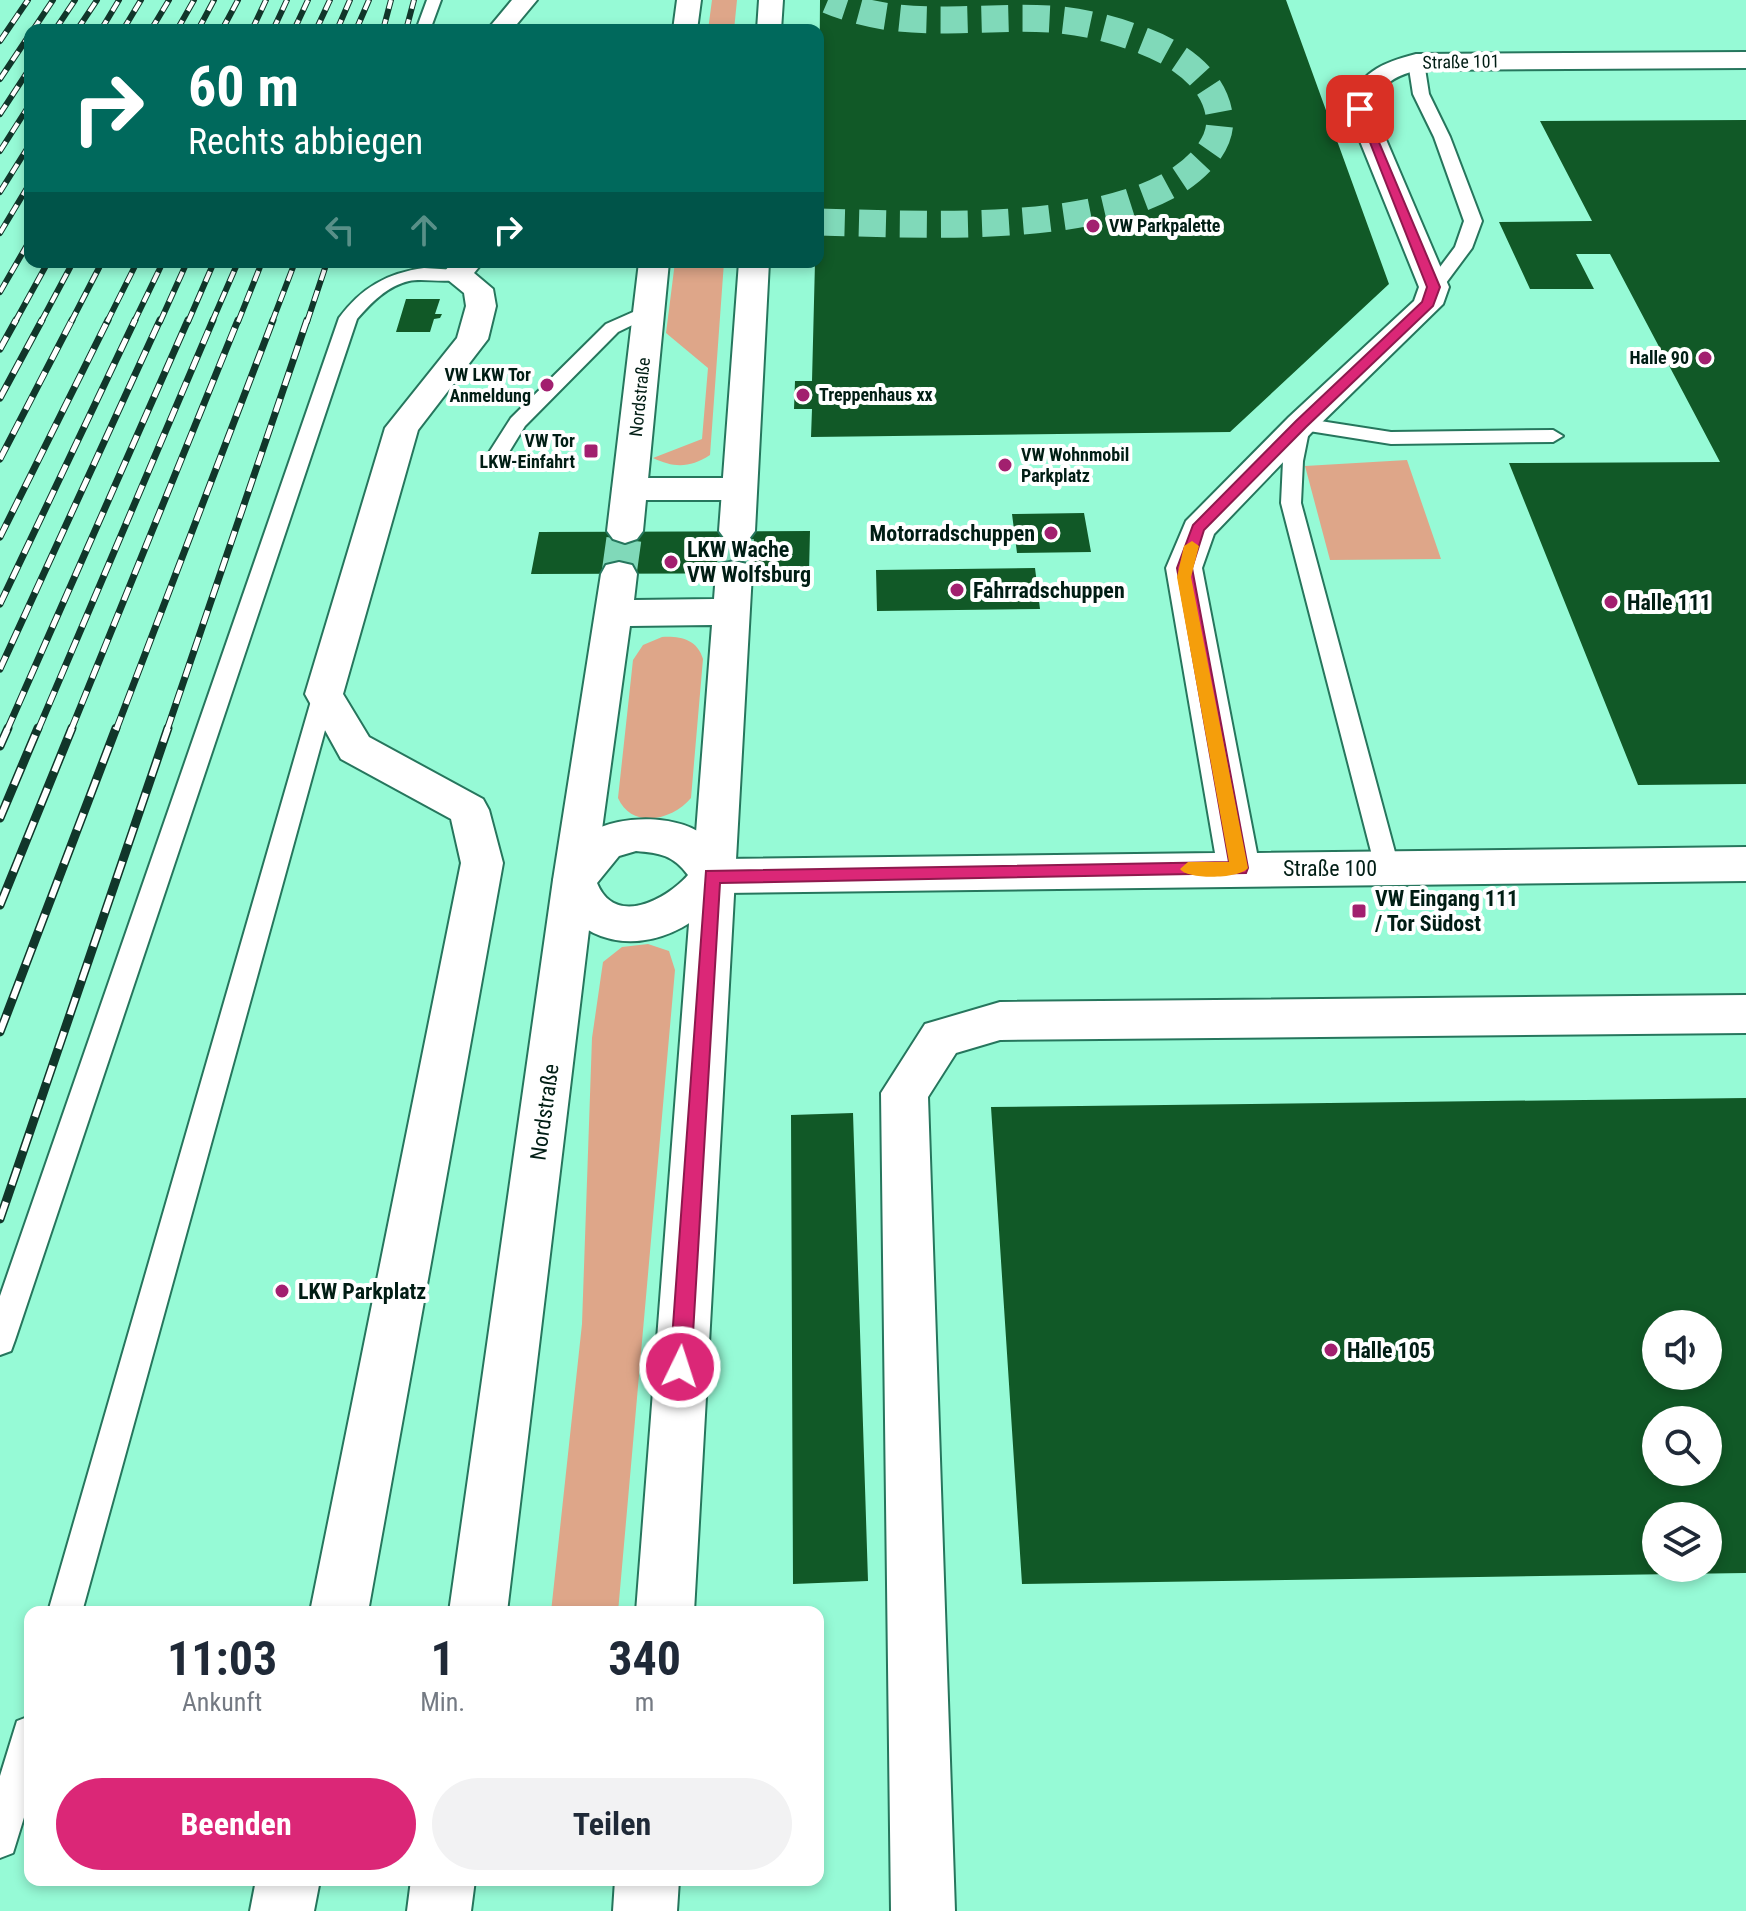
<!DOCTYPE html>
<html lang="de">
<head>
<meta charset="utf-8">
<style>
	:root { --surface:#fff; --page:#f2f2f3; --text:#1f2937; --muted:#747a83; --accent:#db2777 }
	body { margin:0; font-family:"Roboto Condensed",sans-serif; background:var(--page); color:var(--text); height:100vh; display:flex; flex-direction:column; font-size:30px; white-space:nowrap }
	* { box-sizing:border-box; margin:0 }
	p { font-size:26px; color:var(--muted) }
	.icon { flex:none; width:44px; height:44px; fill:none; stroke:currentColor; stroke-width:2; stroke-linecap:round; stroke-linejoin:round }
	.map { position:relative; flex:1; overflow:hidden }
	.details { position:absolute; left:24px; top:1606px; width:800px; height:280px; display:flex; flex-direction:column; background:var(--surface); border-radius:16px; box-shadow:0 4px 12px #0003 }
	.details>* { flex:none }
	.banner { position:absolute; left:24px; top:24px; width:800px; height:244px; border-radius:16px; box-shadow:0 4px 12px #0003; background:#00695c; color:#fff; overflow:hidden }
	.buttons { position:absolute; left:1642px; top:1310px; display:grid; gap:16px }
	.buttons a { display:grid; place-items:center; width:80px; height:80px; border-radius:50%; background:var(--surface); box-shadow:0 4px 12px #0003; font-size:40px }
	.pin { position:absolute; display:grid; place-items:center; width:68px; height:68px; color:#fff; margin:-34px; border-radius:16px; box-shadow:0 4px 12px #0006 }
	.me { position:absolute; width:88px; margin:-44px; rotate:4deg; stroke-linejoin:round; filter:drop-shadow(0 0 6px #0008) }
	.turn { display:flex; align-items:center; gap:28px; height:168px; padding:0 32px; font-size:36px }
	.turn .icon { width:104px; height:104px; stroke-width:2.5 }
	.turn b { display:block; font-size:56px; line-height:68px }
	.lanes { display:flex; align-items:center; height:76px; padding:0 32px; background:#0003; justify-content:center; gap:40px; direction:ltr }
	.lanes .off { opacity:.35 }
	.eta { display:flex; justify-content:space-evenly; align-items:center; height:136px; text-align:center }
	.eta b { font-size:48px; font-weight:700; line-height:56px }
	.cta { display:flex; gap:16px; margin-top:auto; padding:16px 32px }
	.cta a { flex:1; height:92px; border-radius:48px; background:var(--accent); color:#fff; font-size:32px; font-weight:700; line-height:92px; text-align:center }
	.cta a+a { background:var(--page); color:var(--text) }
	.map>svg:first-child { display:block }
	.green { fill:#dea689 }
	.building { fill:#115927; fill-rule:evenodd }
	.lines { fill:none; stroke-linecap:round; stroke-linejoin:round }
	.street-tunnel { stroke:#80d9b9; stroke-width:27; stroke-dasharray:27 14; stroke-linecap:butt }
	.secondary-tunnel { stroke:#80d9b9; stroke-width:35; stroke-dasharray:35 17; stroke-linecap:butt }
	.lane-casing { stroke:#26765d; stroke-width:4 }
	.street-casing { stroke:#26765d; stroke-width:4 }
	.secondary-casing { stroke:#26765d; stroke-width:4 }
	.lane { fill:#fff; fill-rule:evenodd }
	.street { fill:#fff; fill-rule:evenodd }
	.secondary { fill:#fff; fill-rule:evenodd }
	.rail-far2-casing { stroke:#11362a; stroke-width:6 }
	.rail-far1-casing { stroke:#11362a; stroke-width:7 }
	.rail-casing { stroke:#11362a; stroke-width:9 }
	.rail-far2 { stroke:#fff; stroke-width:4; stroke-dasharray:11; stroke-linecap:butt }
	.rail-far1 { stroke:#fff; stroke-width:5; stroke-dasharray:14; stroke-linecap:butt }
	.rail { stroke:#fff; stroke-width:6; stroke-dasharray:18; stroke-linecap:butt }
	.route { fill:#db2777; stroke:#8e194d; stroke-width:2 }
	.slow { fill:#f59e0b }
	.poi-dot { fill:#a2206f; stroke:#fff; stroke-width:3 }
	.labels { text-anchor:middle; stroke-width:8; stroke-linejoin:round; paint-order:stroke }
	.far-street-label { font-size:18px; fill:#001d14; stroke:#fff }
	.far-poi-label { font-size:18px; font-weight:bold; fill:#001d14; stroke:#fff; text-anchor:start }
	.poi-label { font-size:22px; font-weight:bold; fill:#001d14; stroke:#fff; text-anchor:start }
	.street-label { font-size:22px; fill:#001d14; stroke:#fff }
</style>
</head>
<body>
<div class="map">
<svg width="1746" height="1911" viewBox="0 0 1746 1911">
	<rect width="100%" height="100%" fill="#96fad6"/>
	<!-- green -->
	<path class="green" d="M712 0H737L734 30H708Z
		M675 262H724L710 455C690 468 674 468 653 458L702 439 708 368 666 333Z
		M1407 460 1441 559 1330 560 1305 466Z
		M662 637C680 636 697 639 703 659L691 798C673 820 632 830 618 798L633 660 643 645Z
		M648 944 669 951 675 970 618 1612H551L582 1324 592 1038 603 962 622 947Z"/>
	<!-- building -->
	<path class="building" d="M820 0H1286L1389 284 1230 432 811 437 812 409H794L795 381H812L815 262H818Z
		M1746 120V784L1638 785 1509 463 1720 462 1610 254H1576L1594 289H1530L1499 222 1592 221 1540 121Z
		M406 299H440L435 314H442L440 318 434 319 430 332H396Z
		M1084 513 1091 552 1017 553 1012 514Z
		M810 531 809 573 531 574 539 532Z
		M1035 568 1040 609 877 611 876 570Z
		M1746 1098V1573L1022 1584 991 1107ZM1656 1324H1708V1376H1656ZM1656 1420H1708V1472H1656ZM1656 1516H1708V1568H1656Z
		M853 1113 868 1581 793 1584 791 1115Z"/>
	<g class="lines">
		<!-- street-tunnel -->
		<path class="street-tunnel" d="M818 222C917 224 1135 239 1204 158 1215 145 1222 131 1219 114 1213 77 1176 53 1144 41 1114 29 1081 21 1050 19 971 15 903 32 828 0"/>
		<!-- secondary-tunnel -->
		<path class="secondary-tunnel" d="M734 573 737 531
			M619 574 625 531"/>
		<defs>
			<path id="lane" d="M427 0H441L430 30H416Z
				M1416 57 1424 62 1429 94 1450 137 1482 221 1472 248 1440 291 1434 292 1425 287 1455 247 1464 221 1434 137 1413 94 1408 62Z
				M424 268 457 270 466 275C454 286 425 277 409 281 387 286 371 303 357 319L15 1340 11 1351 0 1355V1296L339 318C361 288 387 273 424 268Z
				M649 305 658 310 655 314 618 332 525 426 498 470H484L481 465 511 418 606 324Z
				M1301 418 1391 432 1553 430 1563 436 1553 442 1391 444 1309 431 1303 461 1301 503 1399 867 1396 874 1387 877 1378 874 1375 867 1281 503 1283 461 1291 424Z
				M324 686 332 688 335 694 82 1612H48L313 694 316 688Z
				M30 1716V1798L13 1853 0 1858V1776L17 1721Z"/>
			<path id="street" d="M512 0H537L512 30H487Z
				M1746 52V68L1417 70C1393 77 1380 84 1373 109L1449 287 1443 304 1313 431 1214 534 1202 568 1257 853 1746 847V881L723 893C688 937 621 962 573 919 563 910 558 892 553 880 561 865 576 841 591 832 621 814 683 814 708 839 714 845 718 853 723 859L1215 853 1166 568 1186 521 1289 417 1414 301 1419 287 1347 109C1358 73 1381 63 1416 54ZM636 851C660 853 673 855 688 875 666 900 615 927 597 883L619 856Z
				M452 262H483L474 273 493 289 496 306 488 339 418 430 343 694 369 737 483 799 489 810 503 863 368 1612H310L461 863 451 819 341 759 305 694 385 428 457 338 466 306 464 293 442 275Z
				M629 478H739L751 481 756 489 751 497 739 500H629L617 497 612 489 617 481Z
				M1746 995V1033L1000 1040 956 1053 928 1097 955 1911H891L881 1093 925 1024 1000 1002Z
				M256 1880H320L314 1911H250Z"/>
			<path id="secondary" d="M677 0H701L697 30H673Z
				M759 0H783L781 30H757Z
				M639 262H669L643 531 637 539 625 543 613 539 607 531Z
				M739 262H769L755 531 749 539 737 543 725 539 719 531Z
				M734 561 747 564 752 573 694 1612H636L712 625 630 626 595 880 507 1612H449L553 880 601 574 606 565 619 562 632 565 637 574 634 600 714 599 716 573 721 564Z
				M411 1880H475L471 1911H407Z
				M615 1880H679L677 1911H613Z"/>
		</defs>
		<!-- lane casing -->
		<use href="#lane" class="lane-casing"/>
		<!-- street casing -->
		<use href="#street" class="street-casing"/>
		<!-- secondary casing -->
		<use href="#secondary" class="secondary-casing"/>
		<!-- lane -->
		<use href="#lane" class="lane"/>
		<!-- street -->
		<use href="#street" class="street"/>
		<!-- secondary -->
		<use href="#secondary" class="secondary"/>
		<defs>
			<path id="rail-far2" d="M33 30 53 0
				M55 30 75 0
				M77 30 97 0
				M101 30 119 0
				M123 30 141 0
				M151 30 169 0
				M177 30 194 0
				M198 30 214 0
				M222 30 238 0
				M252 30 266 0
				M273 30 287 0
				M294 30 308 0
				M316 30 330 0
				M337 30 350 0
				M356 30 369 0
				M383 30 391 0
				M406 30 414 0
				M0 41 28 0
				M0 79 30 34
				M0 114 30 68
				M0 151 30 104
				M0 192 30 144
				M0 233 30 183
				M0 292 30 240
				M15 322 48 262
				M41 322 73 262
				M71 322 102 262
				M107 322 137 262
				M134 322 163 262
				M160 322 187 262
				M188 322 214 262
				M212 322 238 262
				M238 322 262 262
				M272 322 295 262
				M307 322 327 262"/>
			<path id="rail-far1" d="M0 349 16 320
				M0 398 42 320
				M0 459 72 320
				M0 537 108 320
				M0 604 135 320
				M0 669 160 320
				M7 730 188 320
				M38 730 213 320
				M71 730 238 320
				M116 730 273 320
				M167 730 307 320"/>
			<path id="rail" d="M0 746 8 728
				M0 818 38 728
				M0 905 72 728
				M0 1032 116 728
				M0 1219 168 728"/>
		</defs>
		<!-- rail-far2 casing -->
		<use href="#rail-far2" class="rail-far2-casing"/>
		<!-- rail-far1 casing -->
		<use href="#rail-far1" class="rail-far1-casing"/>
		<!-- rail casing -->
		<use href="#rail" class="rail-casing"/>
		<!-- rail-far2 -->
		<use href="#rail-far2" class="rail-far2"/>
		<!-- rail-far1 -->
		<use href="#rail-far1" class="rail-far1"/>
		<!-- rail -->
		<use href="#rail" class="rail"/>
	</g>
	<!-- route -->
	<path class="route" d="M1356 107 1365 109 1440 287 1433 306 1306 427 1204 530 1192 568 1248 868 1246 873 720 883 691 1367 688 1374 680 1378 673 1374 670 1367 706 871 1229 862 1177 568 1193 525 1296 421 1422 302 1427 287Z"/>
	<!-- slow -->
	<path class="slow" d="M1192 541 1199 546 1191 577 1248 868C1240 879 1187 880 1180 869L1188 862H1229L1177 577 1184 546Z"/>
	<!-- markers -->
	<g class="poi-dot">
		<circle cx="1093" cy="226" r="8"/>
		<circle cx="1705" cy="358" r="8"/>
		<circle cx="547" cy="385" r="8"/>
		<circle cx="803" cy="395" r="8"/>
		<rect x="583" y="443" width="16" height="16" rx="4"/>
		<circle cx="1005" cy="465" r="8"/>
		<circle cx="1051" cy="533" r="8"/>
		<circle cx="671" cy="562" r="8"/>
		<circle cx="957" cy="590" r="8"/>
		<circle cx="1611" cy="602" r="8"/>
		<rect x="1351" y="903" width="16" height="16" rx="4"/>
		<circle cx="282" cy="1291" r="8"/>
		<circle cx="1331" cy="1350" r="8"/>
	</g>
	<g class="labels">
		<!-- far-street labels -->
		<g class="far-street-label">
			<text transform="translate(1461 62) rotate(-1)" y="6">Straße 101</text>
			<text transform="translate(640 397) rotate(-84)" y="6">Nordstraße</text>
		</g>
		<!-- far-poi labels -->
		<g class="far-poi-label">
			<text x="1109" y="232">VW Parkpalette</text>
			<text x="1689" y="364" text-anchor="end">Halle 90</text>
			<text x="531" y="381" text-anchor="end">VW LKW Tor<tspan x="531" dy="21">Anmeldung</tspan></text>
			<text x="819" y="401">Treppenhaus xx</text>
			<text x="575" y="447" text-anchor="end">VW Tor<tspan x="575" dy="21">LKW-Einfahrt</tspan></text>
			<text x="1021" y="461">VW Wohnmobil<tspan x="1021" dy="21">Parkplatz</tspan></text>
		</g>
		<!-- poi labels -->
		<g class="poi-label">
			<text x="1035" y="541" text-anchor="end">Motorradschuppen</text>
			<text x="687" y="557">LKW Wache<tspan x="687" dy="25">VW Wolfsburg</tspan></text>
			<text x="973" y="598">Fahrradschuppen</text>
			<text x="1627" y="610">Halle 111</text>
			<text x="1375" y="906">VW Eingang 111<tspan x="1375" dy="25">/ Tor Südost</tspan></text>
			<text x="298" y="1299">LKW Parkplatz</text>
			<text x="1347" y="1358">Halle 105</text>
		</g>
		<!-- street labels -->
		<g class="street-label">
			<text x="1330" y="876">Straße 100</text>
			<text transform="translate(544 1112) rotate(-82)" y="8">Nordstraße</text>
		</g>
	</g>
</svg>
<div class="buttons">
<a><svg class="icon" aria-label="sound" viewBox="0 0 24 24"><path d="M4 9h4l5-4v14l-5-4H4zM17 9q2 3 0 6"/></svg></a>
<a><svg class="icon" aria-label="search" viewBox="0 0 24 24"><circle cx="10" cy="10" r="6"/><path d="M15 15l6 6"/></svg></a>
<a><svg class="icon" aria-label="layers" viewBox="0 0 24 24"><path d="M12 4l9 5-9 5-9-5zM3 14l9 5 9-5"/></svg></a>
</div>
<div class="pin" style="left:1360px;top:109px;background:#d93025"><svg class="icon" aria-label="arrive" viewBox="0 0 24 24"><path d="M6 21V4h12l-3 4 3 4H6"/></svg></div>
<svg class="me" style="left:680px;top:1367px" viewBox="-20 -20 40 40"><circle r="17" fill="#db2777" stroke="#fff" stroke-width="3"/><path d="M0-11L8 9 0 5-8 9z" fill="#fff"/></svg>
<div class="banner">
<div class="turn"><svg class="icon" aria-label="right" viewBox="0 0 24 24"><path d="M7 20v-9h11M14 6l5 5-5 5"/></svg><div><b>60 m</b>Rechts abbiegen</div></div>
<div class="lanes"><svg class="icon off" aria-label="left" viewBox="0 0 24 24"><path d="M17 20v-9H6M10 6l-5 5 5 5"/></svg><svg class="icon off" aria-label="ahead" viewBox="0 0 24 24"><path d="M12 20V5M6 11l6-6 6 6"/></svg><svg class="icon" aria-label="right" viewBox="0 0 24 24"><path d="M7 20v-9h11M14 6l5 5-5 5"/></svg></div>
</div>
<section class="details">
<div class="eta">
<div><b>11:03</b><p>Ankunft</p></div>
<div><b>1</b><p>Min.</p></div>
<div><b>340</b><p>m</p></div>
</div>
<div class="cta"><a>Beenden</a><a>Teilen</a></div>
</section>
</div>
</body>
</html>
